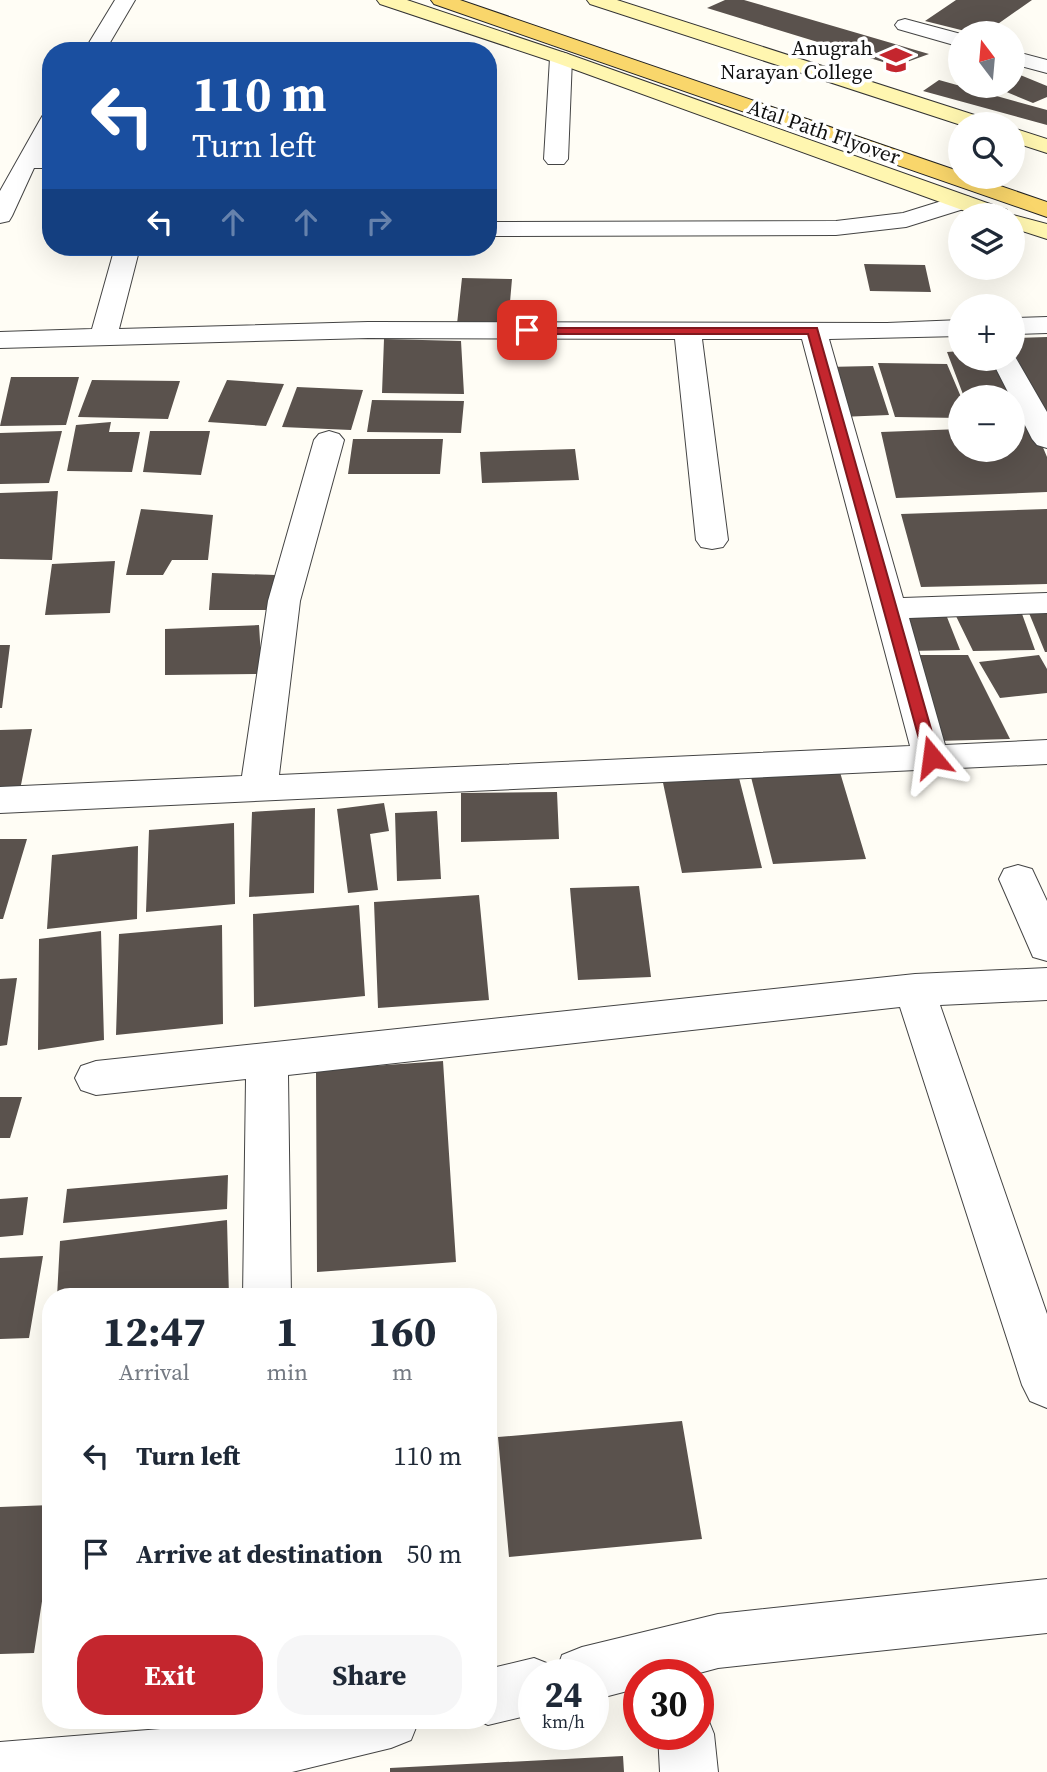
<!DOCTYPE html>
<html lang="en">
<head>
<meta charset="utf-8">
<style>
	:root { --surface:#fff; --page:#f6f6f7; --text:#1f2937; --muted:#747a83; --accent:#c4262e }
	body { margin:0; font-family:"Source Serif 4",serif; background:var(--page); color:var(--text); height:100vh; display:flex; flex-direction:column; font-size:26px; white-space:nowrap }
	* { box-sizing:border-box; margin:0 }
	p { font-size:23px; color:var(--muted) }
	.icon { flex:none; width:38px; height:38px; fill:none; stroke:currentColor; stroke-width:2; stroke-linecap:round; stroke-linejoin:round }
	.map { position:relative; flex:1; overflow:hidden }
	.drawer { position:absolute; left:42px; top:1288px; width:455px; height:441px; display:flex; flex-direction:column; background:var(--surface); border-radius:28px; box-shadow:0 7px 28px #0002 }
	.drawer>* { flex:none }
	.guide { position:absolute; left:42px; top:42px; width:455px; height:214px; border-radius:28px; box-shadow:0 7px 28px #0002; background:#1a4fa0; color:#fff; overflow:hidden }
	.needle { width:46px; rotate:344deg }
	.fabs { position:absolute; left:948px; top:21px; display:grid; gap:14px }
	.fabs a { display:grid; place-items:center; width:77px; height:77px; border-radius:50%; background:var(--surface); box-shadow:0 7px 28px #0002; font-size:35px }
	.speed { position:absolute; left:518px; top:1659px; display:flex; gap:14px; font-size:35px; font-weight:700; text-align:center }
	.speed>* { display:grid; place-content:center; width:91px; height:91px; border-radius:50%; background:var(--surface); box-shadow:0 7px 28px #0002; line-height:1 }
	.speed small { font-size:18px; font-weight:400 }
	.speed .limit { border:10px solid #d22; background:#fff; color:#111 }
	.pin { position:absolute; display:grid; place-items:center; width:60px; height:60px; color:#fff; margin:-30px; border-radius:14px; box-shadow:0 4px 10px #0006 }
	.me { position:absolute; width:77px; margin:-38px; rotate:344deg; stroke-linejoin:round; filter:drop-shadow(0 0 5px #0008) }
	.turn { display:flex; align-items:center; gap:24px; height:147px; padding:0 35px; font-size:32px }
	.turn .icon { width:91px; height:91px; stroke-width:2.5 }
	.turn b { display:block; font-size:49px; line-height:60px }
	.lanes { display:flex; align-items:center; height:66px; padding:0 35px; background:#0003; justify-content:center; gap:35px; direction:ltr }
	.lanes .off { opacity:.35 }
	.eta { display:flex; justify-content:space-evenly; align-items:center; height:119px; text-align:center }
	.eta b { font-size:42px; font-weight:700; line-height:49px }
	.action { display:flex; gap:14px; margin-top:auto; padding:14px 35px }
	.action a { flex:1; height:80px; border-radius:28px; background:var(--accent); color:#fff; font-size:28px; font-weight:700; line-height:80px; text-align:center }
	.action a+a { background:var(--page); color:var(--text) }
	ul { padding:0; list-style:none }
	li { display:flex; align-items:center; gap:21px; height:98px; padding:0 35px }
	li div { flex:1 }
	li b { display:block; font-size:26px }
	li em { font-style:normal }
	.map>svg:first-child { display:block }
	.building { fill:#5a524d }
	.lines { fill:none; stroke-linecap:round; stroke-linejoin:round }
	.street-casing { stroke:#444; stroke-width:2 }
	.secondary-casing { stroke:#333; stroke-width:2 }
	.primary-casing { stroke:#222; stroke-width:2 }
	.street { fill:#fff; fill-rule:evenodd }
	.secondary { fill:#fff6b0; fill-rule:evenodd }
	.primary { fill:#f9d66b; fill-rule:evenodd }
	.route { fill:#c4262e; stroke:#7f191e; stroke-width:2 }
	.labels { text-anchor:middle; stroke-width:7; stroke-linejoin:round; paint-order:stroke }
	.far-poi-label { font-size:21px; fill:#111; stroke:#fff; text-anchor:end }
	.far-street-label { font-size:21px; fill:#111; stroke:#fff }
</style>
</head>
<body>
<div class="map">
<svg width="1047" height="1772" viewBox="0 0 1047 1772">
	<rect width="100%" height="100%" fill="#fffdf5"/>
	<!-- building -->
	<path class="building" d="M725 0H744L929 54 896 66 707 8Z
		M956 0H1032L985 33H973L925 21Z
		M1013 72 1047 86V97L1033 103 992 86H1013Z
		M939 80 1047 110V125L923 91Z
		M864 264 925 265 931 292 870 291Z
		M462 278 512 279 508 325 457 324Z
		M1047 337V420L1013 350V338Z
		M384 339 461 341 464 394 382 393Z
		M961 351V359H998L1023 405 1013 406V397H964L947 352Z
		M878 363 947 364 961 397V418L895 417Z
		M873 366 889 415 840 417 826 367Z
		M11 377H79L66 425 0 426Z
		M92 380 180 381 168 419 78 417Z
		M227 380 284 384 266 426 208 422Z
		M297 387 363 390 351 430 282 427Z
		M372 400 464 401 461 433 367 432Z
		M111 422 109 432H140L132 472 67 471 76 425Z
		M1034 426 1047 457V492L896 498 881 432 961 429V450H1013V427Z
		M62 431 49 483 0 484V433Z
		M150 431H210L201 475 143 472Z
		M353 439H443L440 474H348Z
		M575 449 579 480 482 483 480 452Z
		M58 491 52 560 0 559V493Z
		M141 509 213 515 208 560H172L163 575H126Z
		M1047 509V584L921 587 901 514Z
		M115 561 110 613 45 615 52 564Z
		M212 573 275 575 273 610H209Z
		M1021 611 1035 650 973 651 954 612Z
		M945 612 960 650 909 651 897 614Z
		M1047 612V652H1045L1029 613Z
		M259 625 262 674 165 675V629Z
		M0 645H10L2 708H0Z
		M909 655H968L1010 739 937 741Z
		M1039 655 1047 669V693L1000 698 979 662Z
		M32 729 20 790H0V730Z
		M839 769 866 859 773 864 750 773Z
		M738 774 762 868 682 873 662 778Z
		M557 792 559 839 461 842V793Z
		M384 803 389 831 370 834 378 890 348 893 337 809Z
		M315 808 314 893 249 897 252 812Z
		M437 811 441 879 397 881 395 813Z
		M234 823 235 904 146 912 149 830Z
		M0 839H27L3 919H0Z
		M138 846 137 919 47 929 52 855Z
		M639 886 651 977 578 980 570 888Z
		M479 895 489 1000 378 1008 374 902Z
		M359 905 365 996 254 1007 253 914Z
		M222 925 223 1024 116 1035 119 934Z
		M101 931 104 1040 38 1050 39 939Z
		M17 978 7 1045 0 1046V979Z
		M443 1061 456 1262 317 1272 316 1070Z
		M0 1097H22L10 1138H0Z
		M228 1175 227 1209 63 1223 67 1189Z
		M28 1197 23 1235 0 1237V1199Z
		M227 1220 229 1297H57L60 1241Z
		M43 1256 29 1338 0 1339V1258Z
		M682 1421 702 1539 509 1557 498 1437Z
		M51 1505V1543L34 1653 0 1654V1507Z
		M49 1623 51 1669H43Z
		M623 1756 624 1772H390V1768Z"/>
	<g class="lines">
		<defs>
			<path id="street" d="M115 0H135L105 51H84Z
				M905 19 961 34V47L898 29 895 25 898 21Z
				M1013 51 1047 60V73L1013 64Z
				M561 52 568 54 572 58 568 159 564 164H548L544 159 550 58 554 54Z
				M51 113V139L42 154H51V168H34L12 216 9 221 0 223V191L40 120 43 115Z
				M961 195 970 197 973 202 970 207 906 227 836 235 488 236V222L836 221 903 213Z
				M115 247H140L119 329 368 322 887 323 961 320V336L829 339 903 598 1047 593V613L909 618 945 745 1047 740V764L0 813V787L242 776 268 601 314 440 319 434 329 431 339 434 344 440 300 601 279 775 910 746 802 339H702L728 540 723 547 712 549 701 547 696 540 675 339 368 338 0 348V332L92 329Z
				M1047 317V333L1013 334V318Z
				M1013 353 1047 412V448L1037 445 1032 439 991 359H1013Z
				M1018 865 1032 869 1047 901V961L1033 957 999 879 1004 869Z
				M1047 968V1000L940 1005 1047 1314V1408L1030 1401 1022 1385 900 1007 288 1075 291 1297H243L246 1079 96 1095 81 1090 75 1078 81 1066 96 1061 915 974Z
				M1047 1579V1633L718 1668 692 1675H639V1688L593 1700V1675H534V1714L488 1725 477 1720H488V1669L534 1658 554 1666 556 1672 562 1655 582 1647 718 1614Z
				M698 1711 706 1714 714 1734 718 1772H660L658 1734H698Z
				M272 1720H419L411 1740 391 1748 292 1772H0V1742Z"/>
			<path id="secondary" d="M377 0H407L568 54 1007 210 1009 214 1047 224V239L1013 228V215H976L554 62 380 4Z
				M587 0H617L987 119 990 124 961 125 590 4Z
				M1013 128 1047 139V153L1013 142Z"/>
			<path id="primary" d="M431 0H460L961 172V177H974L1047 202V217L434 4Z"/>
		</defs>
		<!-- street casing -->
		<use href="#street" class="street-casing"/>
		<!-- secondary casing -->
		<use href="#secondary" class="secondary-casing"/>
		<!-- primary casing -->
		<use href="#primary" class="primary-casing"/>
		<!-- street -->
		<use href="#street" class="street"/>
		<!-- secondary -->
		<use href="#secondary" class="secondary"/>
		<!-- primary -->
		<use href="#primary" class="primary"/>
	</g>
	<!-- route -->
	<path class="route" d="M523 328H817L939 757 937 761 932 762 924 757 808 334H527L522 330Z"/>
	<!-- icons -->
	<defs>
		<symbol id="university-bare" viewBox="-9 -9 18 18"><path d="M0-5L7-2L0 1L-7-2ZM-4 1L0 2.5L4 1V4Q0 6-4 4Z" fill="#c4262e" stroke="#fff" stroke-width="2.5" paint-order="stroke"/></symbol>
	</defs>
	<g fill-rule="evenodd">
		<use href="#university-bare" x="874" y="38" width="44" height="44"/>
	</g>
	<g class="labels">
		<!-- far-poi labels -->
		<g class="far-poi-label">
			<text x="873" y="55">Anugrah<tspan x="873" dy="24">Narayan College</tspan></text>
		</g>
		<!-- far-street labels -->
		<g class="far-street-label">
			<text transform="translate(824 132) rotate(19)" y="7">Atal Path Flyover</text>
		</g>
	</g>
</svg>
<div class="fabs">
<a><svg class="needle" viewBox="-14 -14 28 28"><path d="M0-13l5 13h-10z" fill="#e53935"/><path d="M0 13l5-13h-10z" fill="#747a83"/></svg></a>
<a><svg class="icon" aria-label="search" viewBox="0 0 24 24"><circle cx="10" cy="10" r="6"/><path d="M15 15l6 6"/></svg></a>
<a><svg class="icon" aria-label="layers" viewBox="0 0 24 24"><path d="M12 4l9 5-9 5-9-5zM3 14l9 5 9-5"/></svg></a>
<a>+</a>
<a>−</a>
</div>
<div class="speed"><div>24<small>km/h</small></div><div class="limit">30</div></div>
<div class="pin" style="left:527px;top:330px;background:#d93025"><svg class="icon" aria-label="arrive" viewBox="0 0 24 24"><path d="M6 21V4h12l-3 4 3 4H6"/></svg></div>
<svg class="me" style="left:932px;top:757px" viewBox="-20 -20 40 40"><path d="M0-17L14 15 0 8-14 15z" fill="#c4262e" stroke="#fff" stroke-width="4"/></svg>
<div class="guide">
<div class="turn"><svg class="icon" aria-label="left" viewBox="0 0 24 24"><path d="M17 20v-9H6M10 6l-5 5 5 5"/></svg><div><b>110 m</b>Turn left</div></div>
<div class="lanes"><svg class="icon" aria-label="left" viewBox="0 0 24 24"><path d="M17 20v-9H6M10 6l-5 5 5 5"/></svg><svg class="icon off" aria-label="ahead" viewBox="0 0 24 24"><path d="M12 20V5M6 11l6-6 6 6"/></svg><svg class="icon off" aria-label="ahead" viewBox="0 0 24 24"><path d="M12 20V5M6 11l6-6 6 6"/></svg><svg class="icon off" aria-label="right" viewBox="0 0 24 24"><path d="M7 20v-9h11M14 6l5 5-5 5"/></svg></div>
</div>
<section class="drawer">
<div class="eta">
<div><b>12:47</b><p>Arrival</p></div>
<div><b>1</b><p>min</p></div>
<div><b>160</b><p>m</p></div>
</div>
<ul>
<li><svg class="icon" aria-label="left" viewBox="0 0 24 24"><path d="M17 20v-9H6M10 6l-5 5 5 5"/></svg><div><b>Turn left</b></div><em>110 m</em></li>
<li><svg class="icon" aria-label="arrive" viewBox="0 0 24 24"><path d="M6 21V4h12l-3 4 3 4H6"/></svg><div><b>Arrive at destination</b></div><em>50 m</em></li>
</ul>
<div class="action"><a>Exit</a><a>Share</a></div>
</section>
</div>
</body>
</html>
